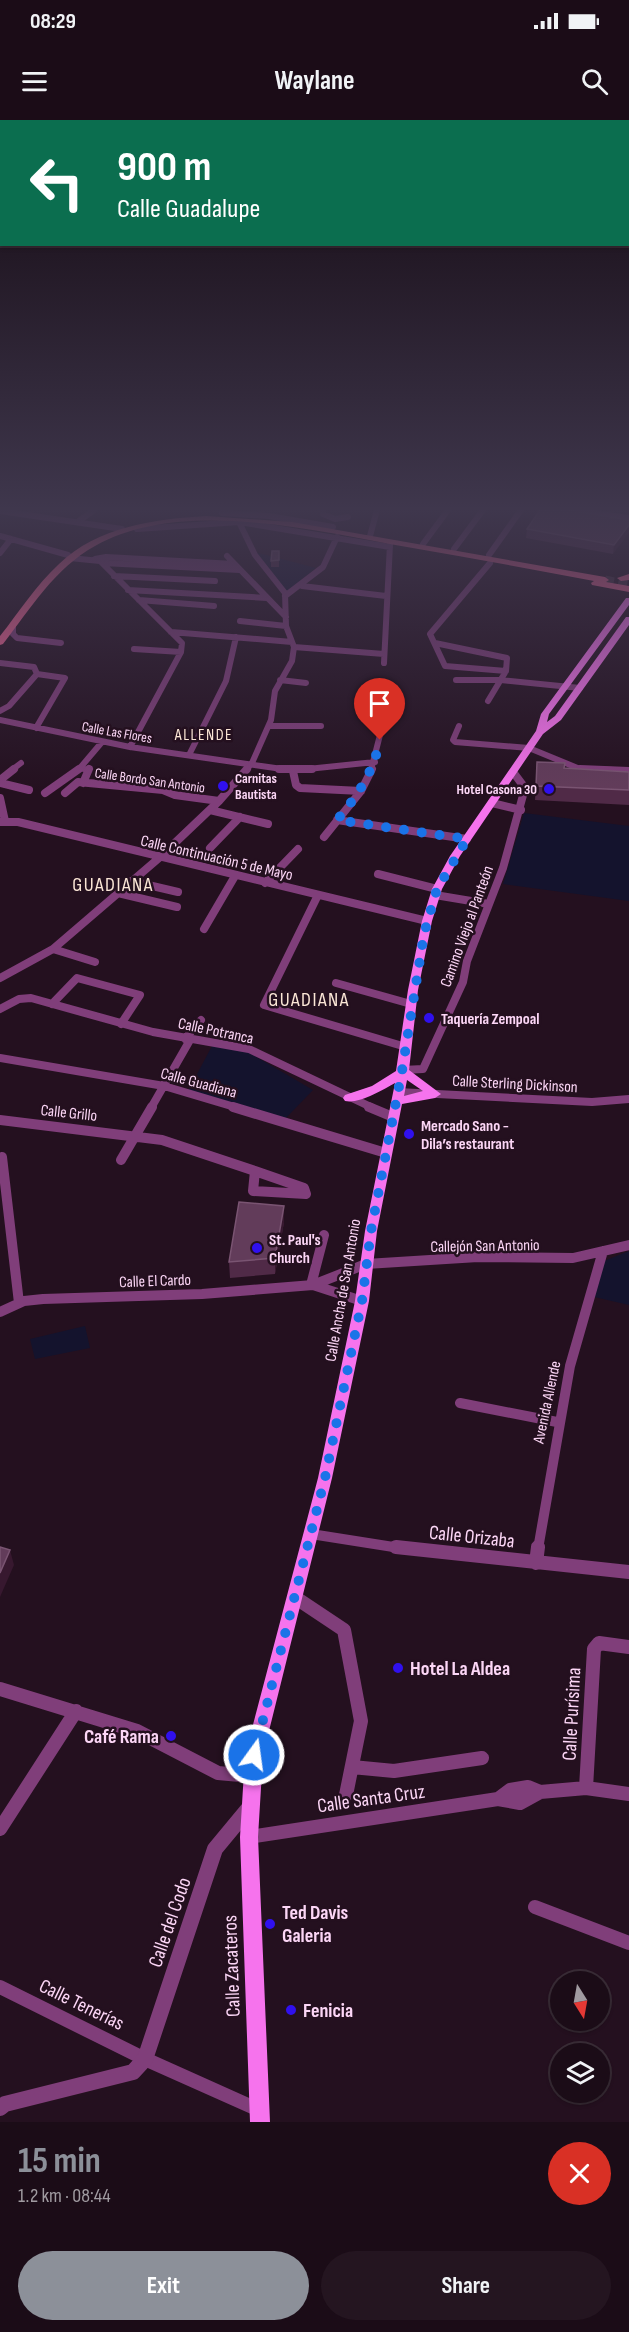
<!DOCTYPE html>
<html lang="en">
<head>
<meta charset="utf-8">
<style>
	:root { --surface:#1b0c17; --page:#241520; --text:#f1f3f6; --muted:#a09ba1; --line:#392c36; --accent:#8c9099 }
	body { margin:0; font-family:"Sofia Sans Condensed",sans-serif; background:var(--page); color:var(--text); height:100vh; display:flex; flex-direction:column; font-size:22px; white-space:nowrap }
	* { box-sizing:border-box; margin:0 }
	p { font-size:20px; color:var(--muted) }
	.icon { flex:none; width:33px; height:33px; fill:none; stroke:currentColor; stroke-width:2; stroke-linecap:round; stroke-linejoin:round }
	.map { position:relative; height:2002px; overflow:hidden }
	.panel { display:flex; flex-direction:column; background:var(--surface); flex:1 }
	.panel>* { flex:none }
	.banner { position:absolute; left:0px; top:0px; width:630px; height:126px; box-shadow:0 2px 4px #0004,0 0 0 2px var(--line); background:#0b6e4f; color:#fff; overflow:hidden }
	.needle { width:39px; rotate:169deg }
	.tools { position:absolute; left:550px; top:1851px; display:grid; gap:12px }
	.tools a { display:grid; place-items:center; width:60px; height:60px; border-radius:50%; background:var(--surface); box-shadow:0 2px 4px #0004,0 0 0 2px var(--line); font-size:30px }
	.pin { position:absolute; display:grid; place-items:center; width:51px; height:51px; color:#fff; margin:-62px -26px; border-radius:50% 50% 50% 0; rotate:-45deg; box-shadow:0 0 6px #0007 }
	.pin .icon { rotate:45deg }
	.me { position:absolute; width:66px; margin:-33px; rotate:14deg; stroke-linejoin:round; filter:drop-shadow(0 0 4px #0008) }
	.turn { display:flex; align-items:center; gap:21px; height:126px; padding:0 18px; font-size:27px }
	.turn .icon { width:78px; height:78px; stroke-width:2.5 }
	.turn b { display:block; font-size:42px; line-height:51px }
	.round { display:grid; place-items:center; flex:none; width:63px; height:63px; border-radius:32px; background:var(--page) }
	.overview { display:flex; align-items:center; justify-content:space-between; height:102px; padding:0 18px }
	h1 { font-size:36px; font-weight:700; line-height:45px; color:var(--accent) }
	.action { display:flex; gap:12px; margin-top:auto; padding:12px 18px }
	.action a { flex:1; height:69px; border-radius:36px; background:var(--accent); color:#fff; font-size:24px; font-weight:700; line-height:69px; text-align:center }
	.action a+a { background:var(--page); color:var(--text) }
	.status { display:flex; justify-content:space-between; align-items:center; height:42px; padding:0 30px; background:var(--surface); direction:ltr }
	.status svg { height:16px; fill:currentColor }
	header { display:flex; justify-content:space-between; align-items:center; height:78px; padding:0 18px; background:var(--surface); font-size:27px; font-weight:700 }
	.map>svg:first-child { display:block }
	.green { fill:#14132d }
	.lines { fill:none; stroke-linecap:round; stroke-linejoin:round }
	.primary-tunnel { stroke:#442e3f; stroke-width:9; stroke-dasharray:9 4.5; stroke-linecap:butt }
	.minor-far3 { stroke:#803e7a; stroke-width:6 }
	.minor-far2 { stroke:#803e7a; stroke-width:8 }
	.minor-far1 { stroke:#803e7a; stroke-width:10 }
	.minor { stroke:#803e7a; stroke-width:14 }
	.tertiary { stroke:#803e7a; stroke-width:16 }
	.secondary { fill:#f673ed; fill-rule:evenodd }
	.primary { fill:#f56494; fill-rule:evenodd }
	.wall { fill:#502a47 }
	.shaded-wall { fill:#37182f }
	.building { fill:#623c5a; stroke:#7a5472; stroke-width:1.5 }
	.route { stroke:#1a73e8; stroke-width:10; stroke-dasharray:0 18 }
	.poi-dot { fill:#3010ee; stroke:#24101f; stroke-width:2 }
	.labels { text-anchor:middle; stroke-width:5; stroke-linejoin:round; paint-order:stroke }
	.far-street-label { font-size:14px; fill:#fcd6f6; stroke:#24101f }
	.far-poi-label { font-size:14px; font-weight:bold; fill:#fcd6f6; stroke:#24101f; text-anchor:start }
	.far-quarter-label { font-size:16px; letter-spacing:1.5px; fill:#fce7d7; stroke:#24101f }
	.street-label { font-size:16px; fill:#fcd6f6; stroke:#24101f }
	.poi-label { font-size:16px; font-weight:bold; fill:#fcd6f6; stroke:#24101f; text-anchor:start }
	.quarter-label { font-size:20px; letter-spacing:1.5px; fill:#fce7d7; stroke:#24101f }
	.near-street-label { font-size:20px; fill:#fcd6f6; stroke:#24101f }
	.near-poi-label { font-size:20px; font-weight:bold; fill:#fcd6f6; stroke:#24101f; text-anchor:start }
</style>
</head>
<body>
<div class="status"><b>08:29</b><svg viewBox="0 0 49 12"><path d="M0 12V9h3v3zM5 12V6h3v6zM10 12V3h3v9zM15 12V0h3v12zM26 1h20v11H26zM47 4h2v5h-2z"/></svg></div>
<header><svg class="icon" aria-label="menu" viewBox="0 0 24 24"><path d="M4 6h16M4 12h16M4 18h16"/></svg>Waylane<svg class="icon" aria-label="search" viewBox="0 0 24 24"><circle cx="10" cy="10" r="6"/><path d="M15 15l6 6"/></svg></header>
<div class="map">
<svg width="629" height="2002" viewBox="0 0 629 2002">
	<rect width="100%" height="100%" fill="#24101f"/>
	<!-- green -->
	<path class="green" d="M255 432 316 448 287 471Z
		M524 693 629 706V781L503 764Z
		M212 926 248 932 313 970 285 999 188 971Z
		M629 1131V1185L590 1176 604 1141Z
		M85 1206 90 1228 35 1239 30 1219Z"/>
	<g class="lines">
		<!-- primary-tunnel -->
		<path class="primary-tunnel" d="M605 460 629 465"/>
		<!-- minor-far3 -->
		<path class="minor-far3" d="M323 390V394L335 399 348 397
			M573 390 629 398
			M0 391 122 409
			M222 393 269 396 333 407
			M79 401 94 390
			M239 402 255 435 285 473 286 506 294 527 292 541 275 571 271 600 252 643 246 650
			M137 409 239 402 390 427
			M0 416 68 435
			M370 416 377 390
			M423 424 448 390
			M454 429 483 390
			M0 433 11 419
			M489 435 521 390
			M227 436 286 497
			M70 438 100 441 182 523 181 532 130 627
			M95 439 106 437 234 444
			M103 443 240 450
			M490 443 430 514 445 546 506 551
			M114 456 215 461
			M302 466 386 476
			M128 470 267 478
			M285 476 323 447 337 417
			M139 480 214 486
			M240 501 286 506
			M13 506V514L17 518 61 523
			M171 512 292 522
			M435 523 507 538 506 551 488 581
			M294 527 384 534
			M134 529 181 532
			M0 543 34 547 37 554 9 586 0 591
			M384 543 390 424
			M280 560 306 563
			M456 560H501L580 568
			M0 600 130 627 289 650
			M269 606H321
			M459 606 453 620 455 622 529 628 580 649 615 650
			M36 608 65 558 37 554
			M189 635 226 561 236 517
			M12 650 21 643
			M77 650 80 648
			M89 650 80 648 102 622
			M298 650 375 642
			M371 650 390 576"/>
		<!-- minor-far2 -->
		<path class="minor-far2" d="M279 649H312
			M580 649 629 651
			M293 651 296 665 300 668 361 671
			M0 660 14 649
			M0 663 29 670
			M83 663 89 649
			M45 673 79 649
			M65 673 78 662 163 670 175 675 219 681
			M0 678 5 701
			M492 683 521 690
			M210 690 268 704
			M337 700 467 719
			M0 702H18L427 801
			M324 717 361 671 372 649
			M210 728 240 697
			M378 754 437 769
			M131 761 178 772
			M265 763 298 729
			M118 773 177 787
			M318 775 264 885 406 927
			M435 775 489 784
			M204 809 235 756
			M53 829 95 842
			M0 858 53 829 159 738 219 681 247 649
			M336 863 411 884
			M52 884 77 858 140 875 121 904
			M0 889 19 879 31 878 153 912 249 929 373 988
			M185 919 201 900
			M0 938 164 966 238 988
			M403 950 423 949 463 862 467 841 503 748 525 668 513 652
			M398 972 592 982 629 979
			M151 988 190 920"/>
		<!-- minor-far1 -->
		<path class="minor-far1" d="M233 987 386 1033
			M369 987 393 997
			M0 1000 162 1020 255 1051
			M2 1037 19 1183
			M121 1040 152 987
			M255 1051 304 1068 306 1074 253 1071Z
			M311 1165 324 1115
			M313 1165 362 1181
			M0 1192 24 1181 43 1179 202 1174 313 1165 366 1144 478 1137 573 1138 629 1125
			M460 1283 557 1302
			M311 1414 406 1429
			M538 1429 570 1246 603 1131"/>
		<!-- minor -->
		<path class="minor" d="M396 1427 629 1452
			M536 1443 538 1427
			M296 1478 344 1510 361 1601 346 1675
			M0 1569 137 1611 218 1653 251 1656
			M352 1647 394 1651 482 1638
			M586 1668 594 1529 599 1523 629 1527
			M498 1679 510 1670 528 1667 540 1672 586 1668 629 1674
			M0 1709 76 1591
			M249 1717 498 1679 520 1683 540 1672
			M535 1787 629 1823
			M0 1867 145 1939 259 1990"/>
		<!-- tertiary -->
		<path class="tertiary" d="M0 1988 5 1984 133 1952 145 1939 215 1729 249 1688"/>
		<!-- secondary -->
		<path class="secondary" d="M626 478H629V485L549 594 547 602 555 596 626 497H629V505L561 600 543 614 460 736 442 769 432 801 418 870 409 950 441 974 435 978 402 984 377 1111 369 1181 332 1358 263 1635 258 1717 270 2002H250L240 1717 245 1635 318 1358 355 1181 365 1111 395 963C383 970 359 984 345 981L343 978 345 975 372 966 396 951 408 870 422 801 432 769 450 736 536 611 541 594ZM407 960 423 971 404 976Z"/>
		<!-- primary -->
		<path class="primary" d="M206 396 292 402 605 457 609 460 606 462 629 466V472L592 465 591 463 594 461C532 449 469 438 407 427 315 411 182 377 95 426 55 448 31 488 3 524L0 525V516C19 492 36 465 59 444 97 407 155 399 206 396Z
			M629 454V460L621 461 617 458Z"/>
	</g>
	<!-- wall -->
	<path class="wall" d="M629 400 613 434 526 418 527 409Z
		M279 431V447H271V441Z
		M537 642 564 648 629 652V685L535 680Z
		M284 1102 275 1154 230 1158 229 1142Z"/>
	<!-- shaded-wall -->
	<path class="shaded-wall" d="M629 405V413L613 434 614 425Z
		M284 1086V1102L275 1154V1138Z
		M10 1430 14 1445 0 1477V1453Z"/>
	<!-- building -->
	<path class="building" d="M540 390H569L629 400V405L614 425 527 409Z
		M272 431H279V440L271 441Z
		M537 642 565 643 564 648 629 652V670L536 666Z
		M239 1082 284 1086 275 1138 229 1142Z
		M0 1427 10 1430 0 1453Z"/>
	<!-- sky -->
	<linearGradient id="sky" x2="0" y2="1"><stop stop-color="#140911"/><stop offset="0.58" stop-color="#3f374d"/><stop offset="1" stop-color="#3f374d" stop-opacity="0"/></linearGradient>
	<rect width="629" height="671" fill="url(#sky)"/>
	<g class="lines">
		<!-- route -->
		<path class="route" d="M254 1635 325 1358 362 1181 371 1111 402 951 424 814 437 769 467 719 337 700C358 675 373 653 380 620"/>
	</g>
	<!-- markers -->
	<g class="poi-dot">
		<circle cx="223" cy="666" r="6"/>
		<circle cx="549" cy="669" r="6"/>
		<circle cx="429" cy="898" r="6"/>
		<circle cx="409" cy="1014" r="6"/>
		<circle cx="257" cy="1128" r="6"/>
		<circle cx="398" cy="1548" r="6"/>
		<circle cx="171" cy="1616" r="6"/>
		<circle cx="270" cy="1804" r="6"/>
		<circle cx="291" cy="1890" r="6"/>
	</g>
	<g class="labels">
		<!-- far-street labels -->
		<g class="far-street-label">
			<text transform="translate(117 612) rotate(10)" y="5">Calle Las Flores</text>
			<text transform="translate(150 660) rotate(8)" y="5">Calle Bordo San Antonio</text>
		</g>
		<!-- far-poi labels -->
		<g class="far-poi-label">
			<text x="235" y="663">Carnitas<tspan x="235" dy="16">Bautista</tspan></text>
			<text x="537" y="674" text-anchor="end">Hotel Casona 30</text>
		</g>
		<!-- far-quarter labels -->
		<g class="far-quarter-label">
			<text x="204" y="620">ALLENDE</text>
		</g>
		<!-- street labels -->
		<g class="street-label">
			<text transform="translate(217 737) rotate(13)" y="6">Calle Continuación 5 de Mayo</text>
			<text transform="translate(466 806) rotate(-70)" y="6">Camino Viejo al Panteón</text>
			<text transform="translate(216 910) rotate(12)" y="6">Calle Potranca</text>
			<text transform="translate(199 962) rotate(15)" y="6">Calle Guadiana</text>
			<text transform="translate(515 963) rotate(3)" y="6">Calle Sterling Dickinson</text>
			<text transform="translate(69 992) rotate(6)" y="6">Calle Grillo</text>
			<text transform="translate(485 1125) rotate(-1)" y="6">Callejón San Antonio</text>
			<text transform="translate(155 1160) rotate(-2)" y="6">Calle El Cardo</text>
			<text transform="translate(342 1170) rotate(-80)" y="6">Calle Ancha de San Antonio</text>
			<text transform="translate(546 1282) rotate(-78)" y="6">Avenida Allende</text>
		</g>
		<!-- poi labels -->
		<g class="poi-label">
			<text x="441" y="904">Taquería Zempoal</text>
			<text x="421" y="1011">Mercado Sano -<tspan x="421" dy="18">Dila’s restaurant</tspan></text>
			<text x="269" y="1125">St. Paul's<tspan x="269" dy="18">Church</tspan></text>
		</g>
		<!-- quarter labels -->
		<g class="quarter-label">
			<text x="113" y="771">GUADIANA</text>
			<text x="309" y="886">GUADIANA</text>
		</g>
		<!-- near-street labels -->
		<g class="near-street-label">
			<text transform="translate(472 1416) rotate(6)" y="7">Calle Orizaba</text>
			<text transform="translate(571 1594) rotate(-87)" y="7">Calle Purísima</text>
			<text transform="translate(371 1678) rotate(-8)" y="7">Calle Santa Cruz</text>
			<text transform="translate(169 1802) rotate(-71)" y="7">Calle del Codo</text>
			<text transform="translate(231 1846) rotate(-92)" y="7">Calle Zacateros</text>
			<text transform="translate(82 1884) rotate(26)" y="7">Calle Tenerías</text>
		</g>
		<!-- near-poi labels -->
		<g class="near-poi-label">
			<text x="410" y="1555">Hotel La Aldea</text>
			<text x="159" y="1623" text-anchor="end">Café Rama</text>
			<text x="282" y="1799">Ted Davis<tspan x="282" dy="23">Galeria</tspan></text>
			<text x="303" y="1897">Fenicia</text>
		</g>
	</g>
</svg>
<div class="tools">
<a><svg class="needle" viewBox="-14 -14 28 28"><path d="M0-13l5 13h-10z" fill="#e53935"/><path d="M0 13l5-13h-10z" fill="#a09ba1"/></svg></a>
<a><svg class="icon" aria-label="layers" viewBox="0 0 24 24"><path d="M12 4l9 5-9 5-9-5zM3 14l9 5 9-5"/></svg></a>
</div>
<div class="pin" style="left:380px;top:620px;background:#d93025"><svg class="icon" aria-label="arrive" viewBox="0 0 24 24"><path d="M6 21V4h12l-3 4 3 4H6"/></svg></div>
<svg class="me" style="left:254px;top:1635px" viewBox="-20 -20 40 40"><circle r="17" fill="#1a73e8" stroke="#fff" stroke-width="3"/><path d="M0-11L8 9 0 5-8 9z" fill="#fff"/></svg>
<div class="banner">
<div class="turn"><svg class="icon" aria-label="left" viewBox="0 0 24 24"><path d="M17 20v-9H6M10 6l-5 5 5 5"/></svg><div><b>900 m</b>Calle Guadalupe</div></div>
</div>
</div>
<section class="panel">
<div class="overview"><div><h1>15 min</h1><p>1.2 km · 08:44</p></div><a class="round" style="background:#d93025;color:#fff"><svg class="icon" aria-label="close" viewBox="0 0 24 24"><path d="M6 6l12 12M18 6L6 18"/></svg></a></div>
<div class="action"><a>Exit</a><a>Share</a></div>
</section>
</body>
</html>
